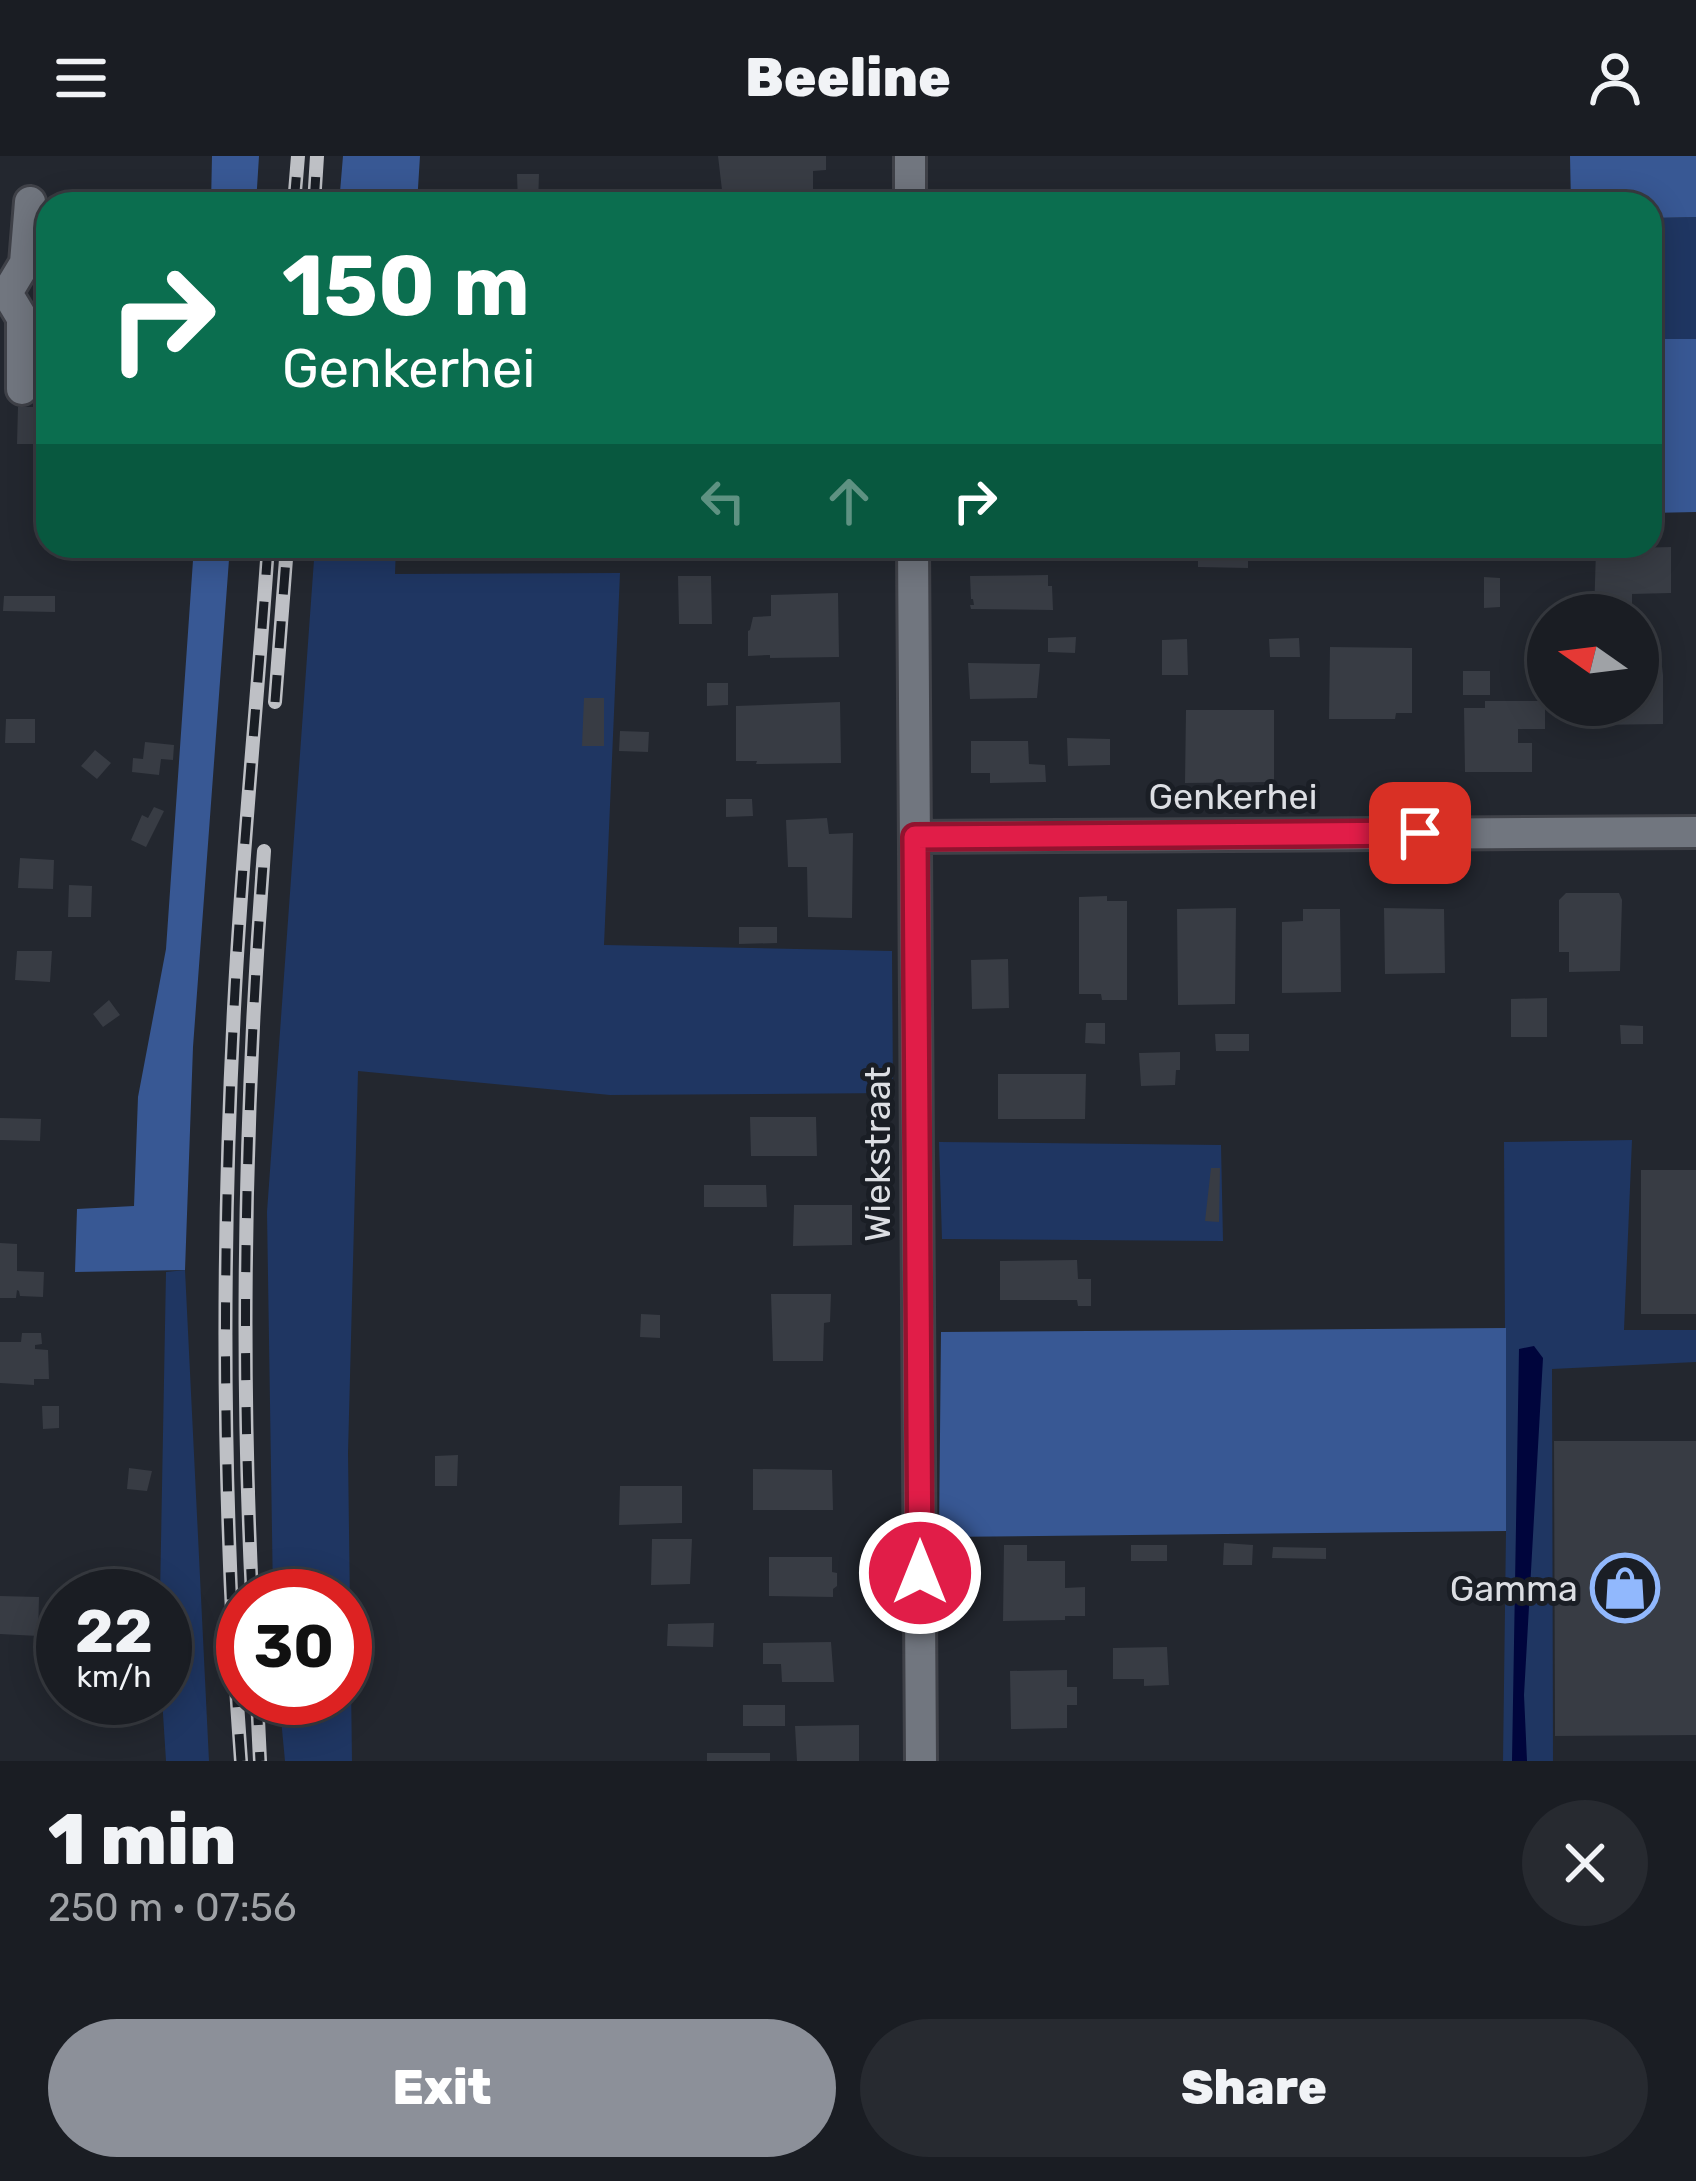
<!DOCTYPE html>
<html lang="en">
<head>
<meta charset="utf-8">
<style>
	:root { --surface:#1a1d23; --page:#272a30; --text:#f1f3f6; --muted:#9fa2a6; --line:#383b41; --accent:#8c9099 }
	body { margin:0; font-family:Rubik,sans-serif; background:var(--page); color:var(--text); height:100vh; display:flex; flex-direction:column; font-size:45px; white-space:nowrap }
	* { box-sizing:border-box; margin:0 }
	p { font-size:39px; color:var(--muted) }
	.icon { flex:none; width:66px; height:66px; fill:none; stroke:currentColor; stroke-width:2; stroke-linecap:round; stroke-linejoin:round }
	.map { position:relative; height:1605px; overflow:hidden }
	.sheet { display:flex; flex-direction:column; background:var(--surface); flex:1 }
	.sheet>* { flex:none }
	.top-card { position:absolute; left:36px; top:36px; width:1626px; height:366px; border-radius:36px; box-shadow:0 6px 30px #0003,0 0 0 3px var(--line); background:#0b6e4f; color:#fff; overflow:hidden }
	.needle { width:78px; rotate:284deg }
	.buttons { position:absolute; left:1527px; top:438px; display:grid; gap:24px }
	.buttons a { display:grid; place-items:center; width:132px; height:132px; border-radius:50%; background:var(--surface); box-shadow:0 6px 30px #0003,0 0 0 3px var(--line); font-size:60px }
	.speed { position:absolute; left:36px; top:1413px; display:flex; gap:24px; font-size:60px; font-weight:700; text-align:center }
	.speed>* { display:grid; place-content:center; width:156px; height:156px; border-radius:50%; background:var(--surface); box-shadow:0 6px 30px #0003,0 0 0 3px var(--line); line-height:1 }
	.speed small { font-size:30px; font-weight:400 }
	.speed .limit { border:18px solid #d22; background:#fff; color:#111 }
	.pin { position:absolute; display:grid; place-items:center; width:102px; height:102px; color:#fff; margin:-51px; border-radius:24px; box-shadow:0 6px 18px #0006 }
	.me { position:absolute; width:132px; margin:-66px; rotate:0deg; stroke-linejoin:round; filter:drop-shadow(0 0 9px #0008) }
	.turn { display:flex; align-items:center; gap:42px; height:252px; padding:0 48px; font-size:54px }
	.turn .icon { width:156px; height:156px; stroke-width:2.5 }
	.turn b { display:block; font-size:84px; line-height:102px }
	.lanes { display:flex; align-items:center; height:114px; padding:0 48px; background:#0003; justify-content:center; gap:60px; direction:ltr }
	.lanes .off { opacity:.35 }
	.round { display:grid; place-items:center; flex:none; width:126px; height:126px; border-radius:63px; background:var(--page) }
	.headline { display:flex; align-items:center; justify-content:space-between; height:204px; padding:0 48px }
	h1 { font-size:72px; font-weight:800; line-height:90px }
	.cta { display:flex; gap:24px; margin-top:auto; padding:24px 48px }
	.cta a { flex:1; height:138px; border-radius:72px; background:var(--accent); color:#fff; font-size:48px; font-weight:800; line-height:138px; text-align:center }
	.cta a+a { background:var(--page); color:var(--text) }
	header { display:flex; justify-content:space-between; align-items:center; height:156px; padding:0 48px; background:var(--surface); font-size:54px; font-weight:800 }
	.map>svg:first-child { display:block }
	.green { fill:#1f3662 }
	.forest { fill:#385894 }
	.water { fill:#00053c }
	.building { fill:#383c44 }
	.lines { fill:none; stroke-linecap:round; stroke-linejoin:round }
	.minor-casing { stroke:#3f4148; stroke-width:36 }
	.minor { stroke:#71767f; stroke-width:30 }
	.rail-casing { stroke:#bec0c5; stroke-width:14 }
	.rail { stroke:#1a1e25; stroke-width:9; stroke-dasharray:27; stroke-linecap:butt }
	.route-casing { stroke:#92132f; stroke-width:30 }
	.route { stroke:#e11d48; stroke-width:21 }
	.labels { text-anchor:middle; stroke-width:10; stroke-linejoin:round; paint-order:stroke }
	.street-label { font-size:36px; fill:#dcdee3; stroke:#1a1e25 }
	.poi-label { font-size:36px; fill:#dcdee3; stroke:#1a1e25; text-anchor:end }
</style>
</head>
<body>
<header><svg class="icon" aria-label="menu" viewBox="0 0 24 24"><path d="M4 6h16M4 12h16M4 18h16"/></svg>Beeline<svg class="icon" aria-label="person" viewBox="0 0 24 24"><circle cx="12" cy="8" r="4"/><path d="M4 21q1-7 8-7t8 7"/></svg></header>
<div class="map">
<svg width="1696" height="1605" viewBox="0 0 1696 1605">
	<rect width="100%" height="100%" fill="#23272f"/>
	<!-- green -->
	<path class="green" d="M1696 61V183H1650V62Z
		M315 390H396L395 418 620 417 604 789 892 795 893 937 610 939 358 915 348 1297 352 1605H285L279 1542H345V1440H273L267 1056Z
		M1632 984 1624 1174H1696V1206L1552 1213 1553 1605H1503L1506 1375 1504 986Z
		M939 986 1221 989 1223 1085 942 1083Z
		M185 1114 209 1605H166L162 1542H165V1440H160L166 1116Z"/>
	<!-- forest -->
	<path class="forest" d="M212 0H259L256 48H211Z
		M343 0H420L417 48H339Z
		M1570 0H1696V61L1650 62V48H1571Z
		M1650 183H1696V356L1650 357Z
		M194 390H230L193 891 185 1114 75 1116 77 1053 134 1050 138 941 166 793Z
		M1506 1172V1375L939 1381 941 1176Z"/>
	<!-- water -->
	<path class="water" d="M1534 1190 1543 1202 1524 1539 1527 1605H1512L1519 1193Z"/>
	<!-- building -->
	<path class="building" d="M718 0H826V14L813 15V43L738 44V34H722Z
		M517 18H539L538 48H518Z
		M18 251H38V288H17Z
		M1671 391V437L1632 438V459H1594L1596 393Z
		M1198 394 1248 395V412L1198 411Z
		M1048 419V430H1052L1053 454 971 453 970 449H974L973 443H971L970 420Z
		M678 420H711L712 468H679Z
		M1484 421 1500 422V451L1484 452Z
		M838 437 839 501 770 502V499L748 500V475L750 474 753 461 771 460V439Z
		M4 440H55V456L3 455Z
		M1076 481 1075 497 1048 496V482Z
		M1299 482 1300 501H1270L1269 483Z
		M1187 483 1188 519H1162V484Z
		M1330 491 1412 492V557H1396L1395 563H1329Z
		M1638 493 1660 494 1663 519V568L1595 569V549H1638Z
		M968 507 1040 508 1037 542 970 543Z
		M1463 515H1490V539H1463Z
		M707 527H728V549L707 550Z
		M584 542H604V590H582Z
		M1485 545H1545V573H1518V587H1532V616H1465L1464 552H1485Z
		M840 546 841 607 756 608 757 605H736V550Z
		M1186 554H1274V626L1185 627Z
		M6 563H35V587H5Z
		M620 575 649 576 648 596 619 595Z
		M1067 582 1110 583V609L1068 610Z
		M971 585H1028L1029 608 1045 609 1046 626 990 627V617H971Z
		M145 586 174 589 173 604 161 603 159 619 132 616 133 602 143 603Z
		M95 594 111 607 97 623 81 610Z
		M726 643H752L753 660 726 661Z
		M154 651 164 655 146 691 131 684 142 659 148 662Z
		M827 662 829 678 853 677 852 762 808 761 807 711H788L786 664Z
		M20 702 54 704 53 733 18 732Z
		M69 729 92 730 91 761H68Z
		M1566 737H1619L1622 744 1620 815 1569 816V796H1559V744Z
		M1107 740V745H1127V844H1102L1101 838H1079V741Z
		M1236 752 1235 848 1178 849 1177 753Z
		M1384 752 1444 753 1445 817 1385 818Z
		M1303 753H1340L1341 836 1282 837V766L1303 765Z
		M739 771H777V787L739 788Z
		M17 795H52L50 826 15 824Z
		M1008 803 1009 852 972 853 971 804Z
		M1547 842V881H1511V843Z
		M109 844 120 859 103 871 93 858Z
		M1086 867H1105V888L1085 887Z
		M1620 869 1643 870V888H1621Z
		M1215 878H1249V895H1216Z
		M1180 896V914H1176L1175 929 1141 930 1139 897Z
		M998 918H1086L1085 963H998Z
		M750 961H816L817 1000H751Z
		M0 962 41 963 40 985 0 984Z
		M1211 1012H1220L1219 1066 1205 1065Z
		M1641 1014H1696V1158H1641Z
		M704 1029H766L767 1051H704Z
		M794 1049H852V1089L793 1090Z
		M0 1087 17 1088V1115L44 1116 43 1141 20 1140 19 1135 17 1134 16 1142H0Z
		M1077 1104 1078 1123H1091V1150H1078L1077 1144H1000V1105Z
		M771 1138H831L830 1166 824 1167 823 1205H773Z
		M641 1158 660 1159V1182L640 1181Z
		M22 1177H41L42 1188 35 1189V1193L48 1194 49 1223H34V1229L0 1227V1186H21Z
		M42 1250H59V1272L43 1273Z
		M1554 1285H1696V1579L1555 1580Z
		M458 1299 457 1330H435V1300Z
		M129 1312 152 1315 147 1335 127 1333Z
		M753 1313 832 1314 833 1354H753Z
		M620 1330H682V1367L619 1369Z
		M652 1383H692L690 1428 651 1429Z
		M1224 1387 1253 1389 1252 1409H1223Z
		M1004 1389H1027V1405H1065V1432L1085 1431V1460H1065V1464L1003 1465Z
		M1131 1389H1167V1405H1131Z
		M1273 1391 1326 1392V1403L1272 1402Z
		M769 1401H832V1416L837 1417V1430L833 1433V1441L769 1440Z
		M0 1440 39 1441 38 1480 0 1478Z
		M714 1467 713 1491 667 1490 668 1468Z
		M831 1486 834 1526H782L781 1508H763V1487Z
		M1167 1491 1169 1529 1144 1530V1523H1113V1492Z
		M1067 1514V1531H1077V1549H1067V1572L1011 1573 1010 1515Z
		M743 1549H785V1570H743Z
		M859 1569V1605H797L795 1570Z
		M707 1597H770V1605H707Z"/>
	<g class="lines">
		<defs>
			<path id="minor" d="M910 0V48
				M22 233V162L7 137 25 107 30 46
				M913 390 921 1605
				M915 681 1696 676"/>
		</defs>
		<!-- minor casing -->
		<use href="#minor" class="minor-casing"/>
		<!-- minor -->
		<use href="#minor" class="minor"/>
		<defs>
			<path id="rail" d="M294 48 298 0
				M314 48 317 0
				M275 546 287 390
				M252 1440C240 1192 245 943 264 695
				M257 1542 260 1605
				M241 1605C222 1349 221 1090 235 834 243 686 258 538 268 390"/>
		</defs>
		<!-- rail casing -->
		<use href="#rail" class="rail-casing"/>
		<!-- rail -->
		<use href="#rail" class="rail"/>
	</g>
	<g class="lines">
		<defs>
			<path id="route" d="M920 1417 915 681 1420 677"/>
		</defs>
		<!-- route casing -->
		<use href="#route" class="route-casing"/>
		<!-- route -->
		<use href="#route" class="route"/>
	</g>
	<!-- icons -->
	<defs>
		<symbol id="shop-ring" viewBox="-11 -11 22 22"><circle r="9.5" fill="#1a1e25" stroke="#91b8fd" stroke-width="1.5"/><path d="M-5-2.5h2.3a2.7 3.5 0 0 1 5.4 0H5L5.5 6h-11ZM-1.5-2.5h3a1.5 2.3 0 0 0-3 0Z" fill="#91b8fd"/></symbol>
	</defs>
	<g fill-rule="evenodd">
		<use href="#shop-ring" x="1587" y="1394" width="76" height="76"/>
	</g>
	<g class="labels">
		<!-- street labels -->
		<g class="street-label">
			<text x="1233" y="653">Genkerhei</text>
			<text transform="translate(877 998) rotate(-90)" y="13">Wiekstraat</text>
		</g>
		<!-- poi labels -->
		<g class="poi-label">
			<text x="1578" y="1445">Gamma</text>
		</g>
	</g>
</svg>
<div class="buttons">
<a><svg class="needle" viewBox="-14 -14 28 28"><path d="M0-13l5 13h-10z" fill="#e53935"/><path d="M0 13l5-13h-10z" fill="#9fa2a6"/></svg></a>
</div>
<div class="speed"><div>22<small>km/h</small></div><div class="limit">30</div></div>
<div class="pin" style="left:1420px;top:677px;background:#d93025"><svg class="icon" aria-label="arrive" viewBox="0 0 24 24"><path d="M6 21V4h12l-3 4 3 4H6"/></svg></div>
<svg class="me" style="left:920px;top:1417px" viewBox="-20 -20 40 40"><circle r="17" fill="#e11d48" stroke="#fff" stroke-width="3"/><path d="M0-11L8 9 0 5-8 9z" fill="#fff"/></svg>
<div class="top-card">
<div class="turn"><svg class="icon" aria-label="right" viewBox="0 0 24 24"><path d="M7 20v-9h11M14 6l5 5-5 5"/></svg><div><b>150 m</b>Genkerhei</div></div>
<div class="lanes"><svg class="icon off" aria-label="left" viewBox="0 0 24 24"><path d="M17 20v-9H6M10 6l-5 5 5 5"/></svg><svg class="icon off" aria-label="ahead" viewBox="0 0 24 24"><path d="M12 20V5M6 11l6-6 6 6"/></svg><svg class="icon" aria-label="right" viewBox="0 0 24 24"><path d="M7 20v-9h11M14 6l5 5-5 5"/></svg></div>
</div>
</div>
<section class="sheet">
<div class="headline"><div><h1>1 min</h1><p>250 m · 07:56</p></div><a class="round"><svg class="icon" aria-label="close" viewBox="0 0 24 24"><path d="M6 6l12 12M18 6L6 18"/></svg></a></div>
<div class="cta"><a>Exit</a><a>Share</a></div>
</section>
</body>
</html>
